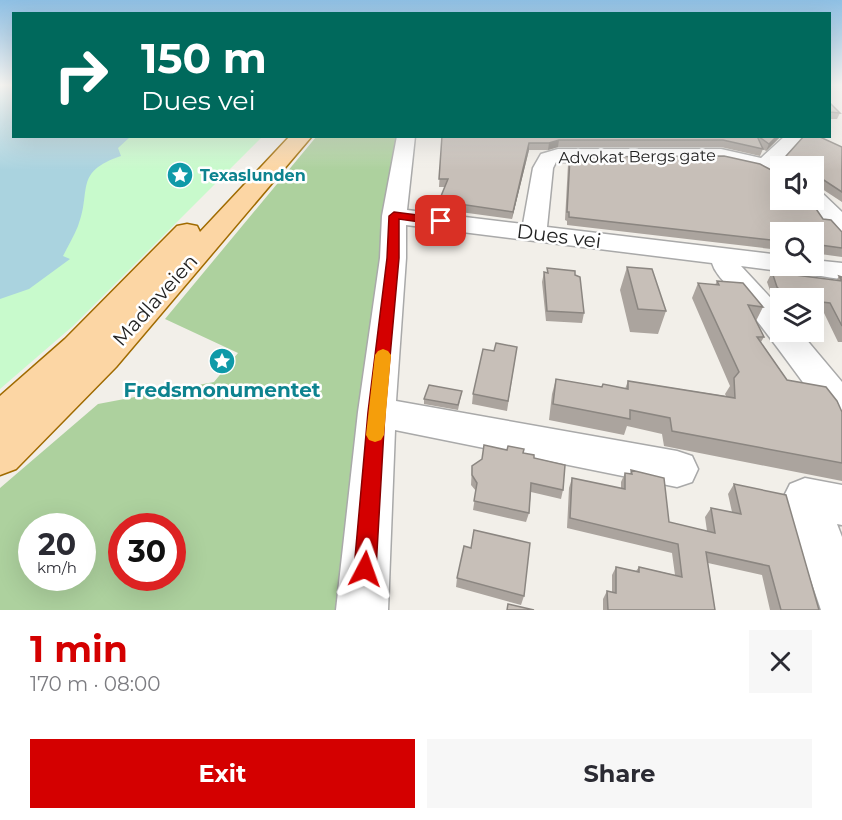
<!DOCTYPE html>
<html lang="en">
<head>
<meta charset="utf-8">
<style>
	:root { --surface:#fff; --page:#f7f7f7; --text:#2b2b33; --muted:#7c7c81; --accent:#d40000 }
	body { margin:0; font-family:Montserrat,sans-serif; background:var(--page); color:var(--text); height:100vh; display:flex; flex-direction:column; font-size:22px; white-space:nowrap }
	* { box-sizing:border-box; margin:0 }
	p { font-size:20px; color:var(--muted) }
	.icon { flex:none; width:33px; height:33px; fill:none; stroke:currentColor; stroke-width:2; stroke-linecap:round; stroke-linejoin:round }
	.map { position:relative; height:610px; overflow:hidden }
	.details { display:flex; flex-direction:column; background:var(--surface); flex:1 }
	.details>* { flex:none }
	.top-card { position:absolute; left:12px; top:12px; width:819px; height:126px; border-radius:0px; box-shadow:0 6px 24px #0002; background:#00695c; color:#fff; overflow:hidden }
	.buttons { position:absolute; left:770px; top:156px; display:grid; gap:12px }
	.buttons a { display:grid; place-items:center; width:54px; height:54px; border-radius:0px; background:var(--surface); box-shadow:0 6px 24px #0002; font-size:30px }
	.speed { position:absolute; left:18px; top:513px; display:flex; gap:12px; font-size:30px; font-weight:700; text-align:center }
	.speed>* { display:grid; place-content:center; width:78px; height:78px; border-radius:50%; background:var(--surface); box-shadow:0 6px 24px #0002; line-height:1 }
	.speed small { font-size:15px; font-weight:400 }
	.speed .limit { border:9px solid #d22; background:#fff; color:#111 }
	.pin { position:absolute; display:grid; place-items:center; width:51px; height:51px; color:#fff; margin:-26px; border-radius:12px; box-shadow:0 3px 9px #0006 }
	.me { position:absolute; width:66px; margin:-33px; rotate:4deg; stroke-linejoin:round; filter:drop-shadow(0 0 4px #0008) }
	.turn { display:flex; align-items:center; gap:21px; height:126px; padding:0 30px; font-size:27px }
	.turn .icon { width:78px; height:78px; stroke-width:2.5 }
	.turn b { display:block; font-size:42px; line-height:51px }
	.round { display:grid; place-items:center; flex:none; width:63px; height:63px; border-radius:0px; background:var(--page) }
	.summary { display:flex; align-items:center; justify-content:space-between; height:102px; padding:0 30px }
	h1 { font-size:36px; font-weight:700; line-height:45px; color:var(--accent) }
	.primary-button { display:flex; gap:12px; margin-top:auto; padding:12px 30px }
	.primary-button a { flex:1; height:69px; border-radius:0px; background:var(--accent); color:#fff; font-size:24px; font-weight:700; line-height:69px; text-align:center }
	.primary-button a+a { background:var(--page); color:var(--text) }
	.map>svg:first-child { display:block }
	.forest { fill:#add19e; fill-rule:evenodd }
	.park { fill:#c8facc }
	.water { fill:#aad3df }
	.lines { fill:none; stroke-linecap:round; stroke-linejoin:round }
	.minor-casing { stroke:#a9a9a9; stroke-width:3 }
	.major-casing { stroke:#a06b00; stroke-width:3 }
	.minor { fill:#fff; fill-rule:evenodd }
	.major { fill:#fcd6a4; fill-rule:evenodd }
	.wall { fill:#aba49e }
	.shaded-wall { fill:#8b8681 }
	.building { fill:#c7bfb8; stroke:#8b8681; stroke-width:1.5 }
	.route { fill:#d40000; stroke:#8a0000; stroke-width:1.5 }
	.slow { fill:#f59e0b }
	.labels { text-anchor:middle; stroke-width:5; stroke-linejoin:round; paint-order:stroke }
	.far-street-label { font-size:16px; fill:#222; stroke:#fff }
	.far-culture-label { font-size:16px; font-weight:bold; fill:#0d838f; stroke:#fff; text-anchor:start }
	.street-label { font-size:20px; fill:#222; stroke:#fff }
	.culture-label { font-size:20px; font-weight:bold; fill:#0d838f; stroke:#fff }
</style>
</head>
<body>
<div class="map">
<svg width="842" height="610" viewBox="0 0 842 610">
	<rect width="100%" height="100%" fill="#f2efe9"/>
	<!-- forest -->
	<path class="forest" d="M316 137H399L347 610H0V488L98 404 214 382 238 353 165 319ZM32 526H82V578H32ZM122 526H172V578H122Z"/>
	<!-- park -->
	<path class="park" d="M0 85H13L14 136 262 137 73 326 0 389Z"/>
	<!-- water -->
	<path class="water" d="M0 85H13L14 136 130 137 118 148 121 156C73 172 92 191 78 226 74 236 68 246 63 256L70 259 29 289 0 299Z"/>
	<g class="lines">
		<defs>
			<path id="minor" d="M397 136H415L407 210 523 224 533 168 541 154 558 149H721L761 158 785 136H805L778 164 781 166 780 181 773 179 758 169 721 161 556 162 553 168 547 227 780 255V266H813V260L842 263V279C832 278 785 270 780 271L741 266 780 308V332H800L842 382V422L829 418C800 378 771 338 740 299 731 287 716 277 712 263L406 225V258L396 401 677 451 692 456 698 469 692 482 677 487 395 430 388 610H336L358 412 380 258 382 216Z
				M813 190 821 192 842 212V232L833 230 803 200H813Z
				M805 478 842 485V525L837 524 842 537V610H821L783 498 790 484Z"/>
			<path id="major" d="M290 136H312L116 367 16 469 0 475V396L65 339 177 226 187 224 197 226 200 232Z"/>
		</defs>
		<!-- minor casing -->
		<use href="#minor" class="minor-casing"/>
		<!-- major casing -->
		<use href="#major" class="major-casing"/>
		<!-- minor -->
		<use href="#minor" class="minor"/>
		<!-- major -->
		<use href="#major" class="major"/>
	</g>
	<!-- wall -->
	<path class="wall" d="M830 103 840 113 837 119H830Z
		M442 136H781L766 151 763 149 760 156 721 147H558L548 150H529L512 219 438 209 439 201 445 187H439Z
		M842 147V202L813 183V166H788L782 163 786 156Z
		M570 157 795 202 823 219 842 232V257L813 253V232H780V250L567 225V221L565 220 568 164Z
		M627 267 666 311 658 334 630 332 620 290Z
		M547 268 575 275 584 313 582 323 546 321 542 282 544 272 547 273Z
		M772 272 836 281 839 276 842 277V342H838L824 313 813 312V298H780V305L772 296 767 282Z
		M717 281 763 307 756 321 764 337 761 342 787 380 842 412V481L664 446 662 434 627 426 624 435 549 420 552 394 556 379 602 387 625 389 628 381 726 396 725 394 730 386 692 298 698 283 715 285Z
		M517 347 507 411 472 404 473 394 494 351Z
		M462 391 458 410 424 404V399Z
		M523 453 534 458 563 490 561 499 531 492 529 513 526 522 473 510 476 491 471 485 472 466Z
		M631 470 669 522 707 531 705 517 711 508 732 512 728 494 734 484 819 610H770L762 575 708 563 715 610H603V599L607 591 612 592V575L616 567 636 571 639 567 675 575 672 553 567 528 569 488 572 478 621 489V482L625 473 630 474Z
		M457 578 524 596 521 605 456 587Z"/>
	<!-- shaded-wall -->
	<path class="shaded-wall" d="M777 136H781L766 151 769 144Z
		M559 140 558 147 548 150 549 143Z
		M529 143V150L512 219 513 212Z"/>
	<!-- building -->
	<path class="building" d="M830 103 840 113 830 112Z
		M442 136H757L763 149 723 140H559L549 143H529L513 212 439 201 448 179H439Z
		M758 136H777L769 144Z
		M804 136H818L842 147V192L813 173V166H803L786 156Z
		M724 156 760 164 779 174 780 200H794L795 202 812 203 823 219 831 220 842 232V248L813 244V232H780V241L569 217V212H567L570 157Z
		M627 267 652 269 666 311 638 309Z
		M547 268 575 271V275L580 277 584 313 547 311 544 272 548 273Z
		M772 272 842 281 839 276 842 277V326L830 303 813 301V298H787L777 287Z
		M717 281 743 283 763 307 748 305 764 337H757L787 380 826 387 837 401 842 412V463L672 431 670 418 630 410V419L553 404 556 379 602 387 603 384 628 389V381L735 398 734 378 739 372 698 283 719 285Z
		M496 343 517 347 508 401 473 394 483 349 494 351Z
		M429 385 462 391 458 405 424 399Z
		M484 445 507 450 508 446 524 449 523 453 534 455V458L565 465 563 490 531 483 529 513 474 501 477 483 472 475V466L482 459Z
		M631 470 664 478 669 522 715 533 711 508 741 514 734 484 786 495 819 610H781L769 566 706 552 715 610H608L607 591 616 593V567L639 572V567L682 577 678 544 570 518 572 478 625 489V473L632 474Z
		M474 530 530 543 524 596 457 578 464 546 471 548Z
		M508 604 534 610H507Z"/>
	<!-- sky -->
	<linearGradient id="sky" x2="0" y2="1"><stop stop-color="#8fc0e4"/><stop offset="0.5" stop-color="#f9f8f5"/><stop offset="1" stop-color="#f9f8f5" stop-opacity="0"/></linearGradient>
	<rect width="842" height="170" fill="url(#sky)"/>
	<!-- route -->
	<path class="route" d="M394 212 441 218 446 221 441 225 399 219V258L385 412 376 569 373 576 365 580 357 576 354 569 368 412 387 258 389 216Z"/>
	<!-- slow -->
	<path class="slow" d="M383 349 388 351 391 355 384 435 381 440 375 442 369 440 366 435 375 355 378 351Z"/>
	<!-- icons -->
	<defs>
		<symbol id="sight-disc" viewBox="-11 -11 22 22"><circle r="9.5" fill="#0f9aa8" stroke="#fff"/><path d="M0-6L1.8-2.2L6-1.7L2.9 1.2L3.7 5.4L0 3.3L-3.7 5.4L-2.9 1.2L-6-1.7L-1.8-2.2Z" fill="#fff"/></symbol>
	</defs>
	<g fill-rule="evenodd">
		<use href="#sight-disc" x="165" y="160" width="30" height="30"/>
		<use href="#sight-disc" x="207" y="346" width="30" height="30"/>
	</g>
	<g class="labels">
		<!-- far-street labels -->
		<g class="far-street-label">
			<text transform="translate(637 156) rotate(-1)" y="6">Advokat Bergs gate</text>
		</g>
		<!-- far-culture labels -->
		<g class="far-culture-label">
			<text x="200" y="181">Texaslunden</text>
		</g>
		<!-- street labels -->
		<g class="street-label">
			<text transform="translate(559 236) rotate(7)" y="7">Dues vei</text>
			<text transform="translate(155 300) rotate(-48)" y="7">Madlaveien</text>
		</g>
		<!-- culture labels -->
		<g class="culture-label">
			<text x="222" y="397">Fredsmonumentet</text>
		</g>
	</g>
</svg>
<div class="buttons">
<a><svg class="icon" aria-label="sound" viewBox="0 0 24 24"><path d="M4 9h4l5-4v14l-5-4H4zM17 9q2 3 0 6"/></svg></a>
<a><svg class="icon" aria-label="search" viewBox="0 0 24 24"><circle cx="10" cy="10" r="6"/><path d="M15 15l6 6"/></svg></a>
<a><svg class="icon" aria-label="layers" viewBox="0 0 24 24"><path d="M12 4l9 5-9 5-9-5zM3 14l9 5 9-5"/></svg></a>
</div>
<div class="speed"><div>20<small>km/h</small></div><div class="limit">30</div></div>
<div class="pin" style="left:441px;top:221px;background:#d93025"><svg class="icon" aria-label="arrive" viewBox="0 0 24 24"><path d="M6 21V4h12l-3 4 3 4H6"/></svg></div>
<svg class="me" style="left:365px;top:569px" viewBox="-20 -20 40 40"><path d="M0-17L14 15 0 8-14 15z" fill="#d40000" stroke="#fff" stroke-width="4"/></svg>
<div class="top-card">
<div class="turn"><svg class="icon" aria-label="right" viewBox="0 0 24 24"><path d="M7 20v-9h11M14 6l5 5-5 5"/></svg><div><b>150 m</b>Dues vei</div></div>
</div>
</div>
<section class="details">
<div class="summary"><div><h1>1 min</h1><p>170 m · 08:00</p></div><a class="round"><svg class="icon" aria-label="close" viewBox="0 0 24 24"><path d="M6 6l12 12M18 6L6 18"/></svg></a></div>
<div class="primary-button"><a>Exit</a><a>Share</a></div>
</section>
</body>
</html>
